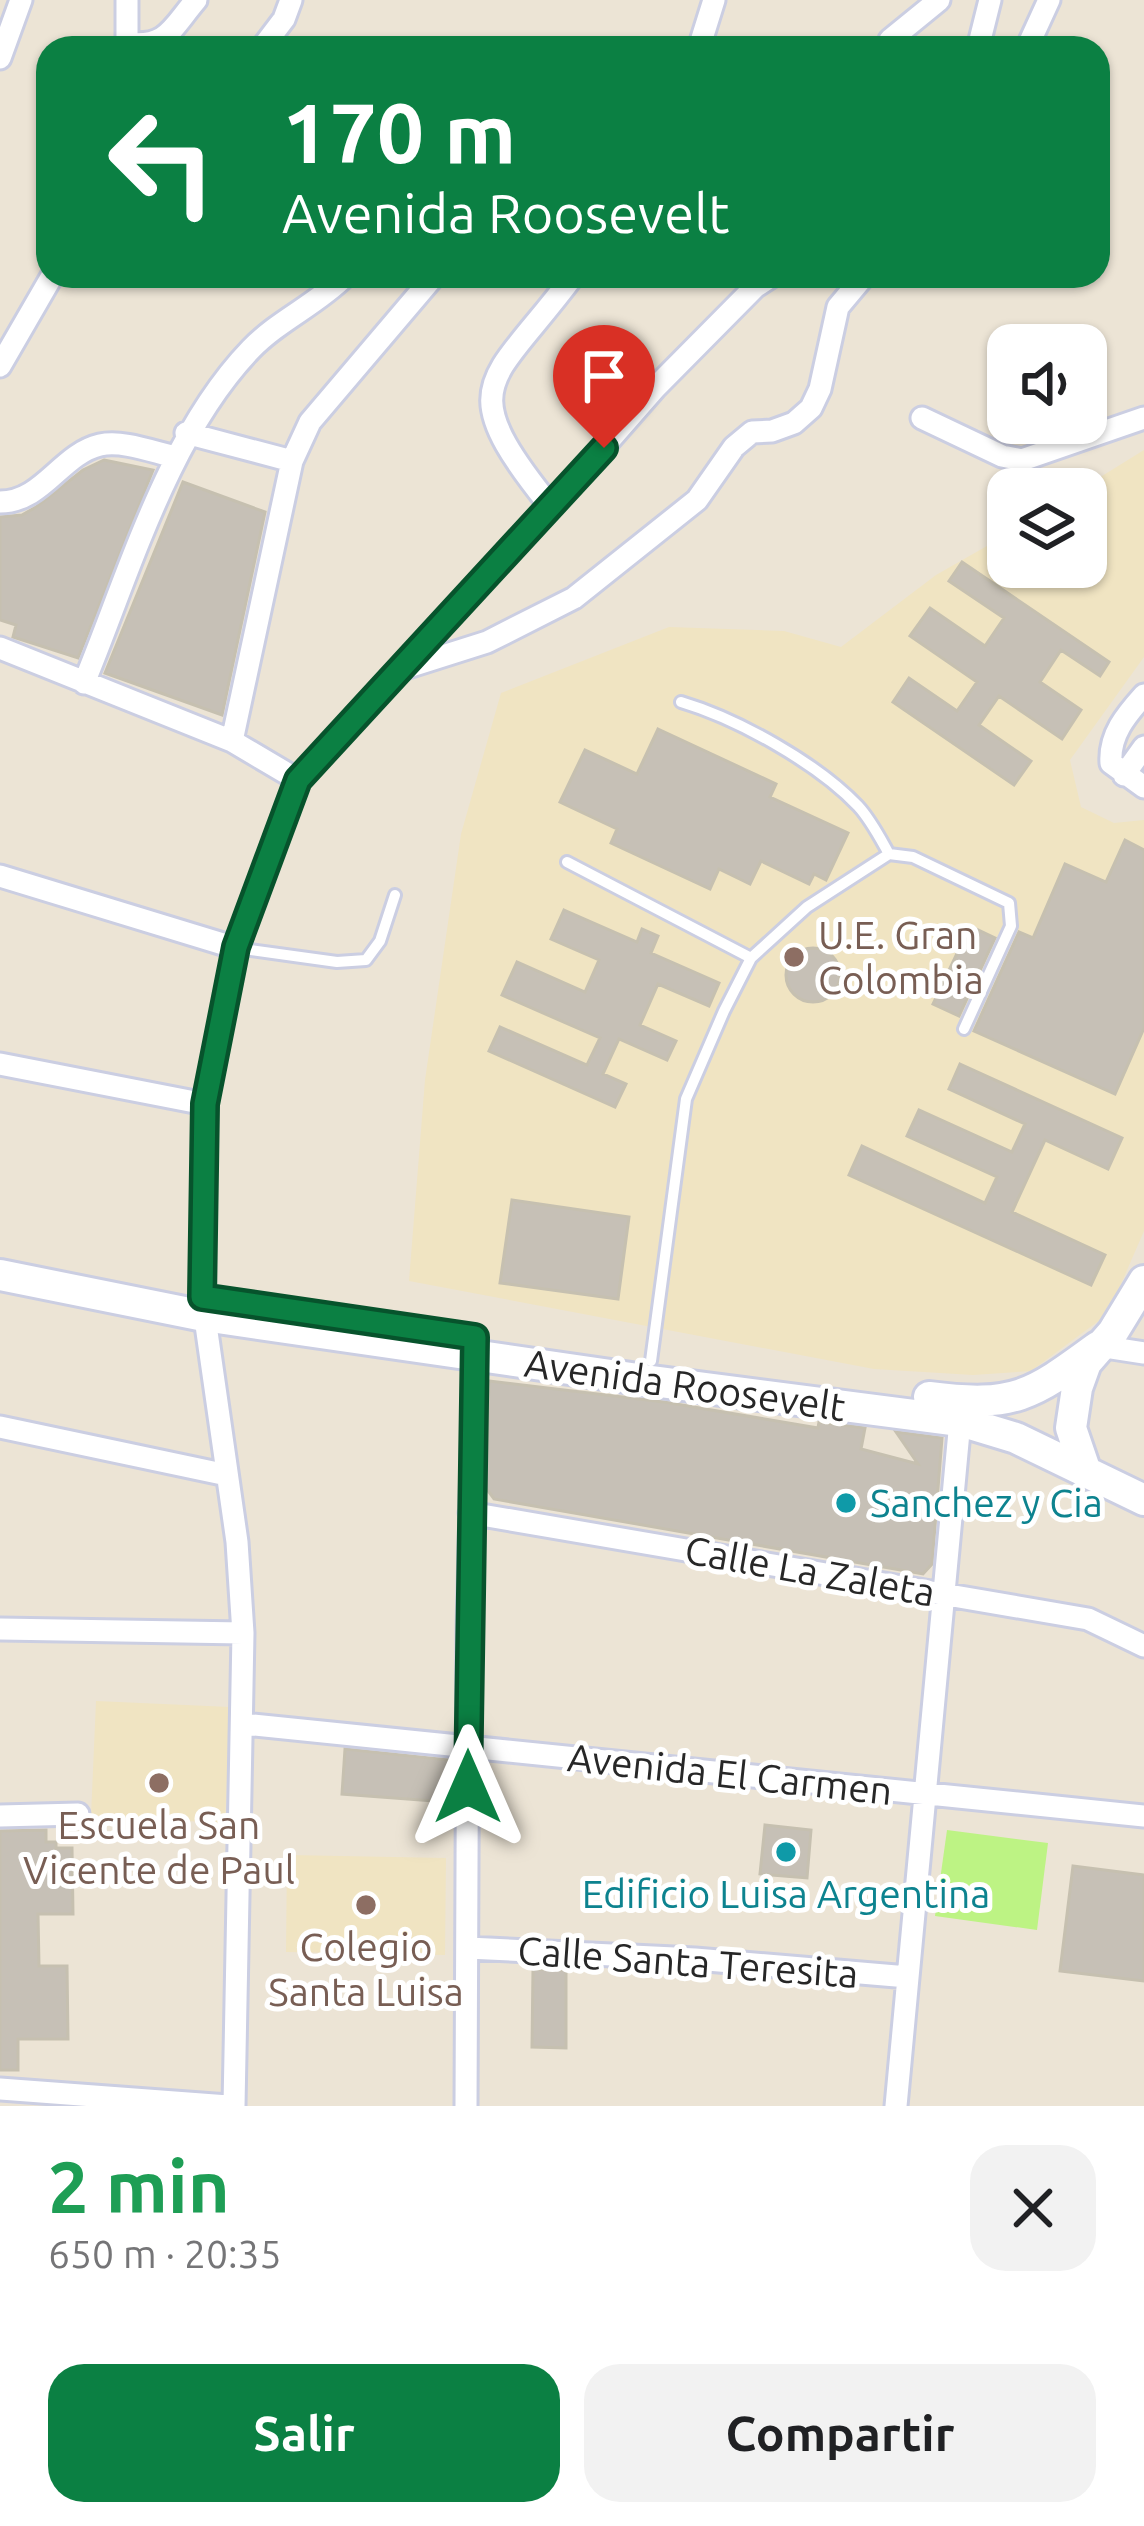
<!DOCTYPE html>
<html lang="es">
<head>
<meta charset="utf-8">
<style>
	:root { --surface:#fff; --page:#f2f2f2; --text:#202124; --muted:#757577; --accent:#0b8043 }
	body { margin:0; font-family:Ubuntu,sans-serif; background:var(--page); color:var(--text); height:100vh; display:flex; flex-direction:column; font-size:45px; white-space:nowrap }
	* { box-sizing:border-box; margin:0 }
	p { font-size:39px; color:var(--muted) }
	.icon { flex:none; width:66px; height:66px; fill:none; stroke:currentColor; stroke-width:2; stroke-linecap:round; stroke-linejoin:round }
	.map { position:relative; height:2106px; overflow:hidden }
	.side { display:flex; flex-direction:column; background:var(--surface); flex:1 }
	.side>* { flex:none }
	.banner { position:absolute; left:36px; top:36px; width:1074px; height:252px; border-radius:36px; box-shadow:0 3px 9px #0004; background:#0b8043; color:#fff; overflow:hidden }
	.tools { position:absolute; left:987px; top:324px; display:grid; gap:24px }
	.tools a { display:grid; place-items:center; width:120px; height:120px; border-radius:24px; background:var(--surface); box-shadow:0 3px 9px #0004; font-size:60px }
	.pin { position:absolute; display:grid; place-items:center; width:102px; height:102px; color:#fff; margin:-123px -51px; border-radius:50% 50% 50% 0; rotate:-45deg; box-shadow:0 0 12px #0007 }
	.pin .icon { rotate:45deg }
	.me { position:absolute; width:132px; margin:-66px; rotate:0deg; stroke-linejoin:round; filter:drop-shadow(0 0 9px #0008) }
	.turn { display:flex; align-items:center; gap:42px; height:252px; padding:0 48px; font-size:54px }
	.turn .icon { width:156px; height:156px; stroke-width:2.5 }
	.turn b { display:block; font-size:84px; line-height:102px }
	.round { display:grid; place-items:center; flex:none; width:126px; height:126px; border-radius:36px; background:var(--page) }
	.overview { display:flex; align-items:center; justify-content:space-between; height:204px; padding:0 48px }
	h1 { font-size:72px; font-weight:700; line-height:90px; color:#1e9e55 }
	.primary-button { display:flex; gap:24px; margin-top:auto; padding:24px 48px }
	.primary-button a { flex:1; height:138px; border-radius:36px; background:var(--accent); color:#fff; font-size:48px; font-weight:700; line-height:138px; text-align:center }
	.primary-button a+a { background:var(--page); color:var(--text) }
	.map>svg:first-child { display:block }
	.education { fill:#f0e4c2 }
	.pitch { fill:#bdf384 }
	.building { fill:#c6c0b6; stroke:#c6c0b0; stroke-width:3 }
	.lines { fill:none; stroke-linecap:round; stroke-linejoin:round }
	.lane-casing { stroke:#cbcee2; stroke-width:16 }
	.street-casing { stroke:#cbcee2; stroke-width:27 }
	.secondary-casing { stroke:#cbcee2; stroke-width:36 }
	.lane { stroke:#fff; stroke-width:10 }
	.street { stroke:#fff; stroke-width:21 }
	.secondary { stroke:#fff; stroke-width:30 }
	.route-casing { stroke:#07532c; stroke-width:30 }
	.route { stroke:#0b8043; stroke-width:21 }
	.education-dot { fill:#8d6e63; stroke:#fff; stroke-width:4.5 }
	.culture-dot { fill:#0f9aa8; stroke:#fff; stroke-width:4.5 }
	.labels { text-anchor:middle; stroke-width:10; stroke-linejoin:round; paint-order:stroke }
	.education-label { font-size:39px; fill:#785e54; stroke:#fff }
	.street-label { font-size:39px; fill:#272727; stroke:#fff }
	.culture-label { font-size:39px; fill:#0d838f; stroke:#fff; text-anchor:start }
</style>
</head>
<body>
<div class="map">
<svg width="1144" height="2106" viewBox="0 0 1144 2106">
	<rect width="100%" height="100%" fill="#ece4d5"/>
	<!-- education -->
	<path class="education" d="M1144 450V657L1070 760 1081 807 1114 823 1144 820V1231L1108 1314 1031 1371 973 1375 874 1369 409 1281 425 1080 461 834 501 693 669 627 784 631 841 647 936 575 1008 534V567H1086V489H1081Z
		M96 1701 230 1707 225 1823 91 1816Z
		M287 1855 446 1858 445 1955 286 1952Z"/>
	<!-- pitch -->
	<path class="pitch" d="M947 1830 1048 1843 1037 1930 935 1916Z"/>
	<!-- building -->
	<path class="building" d="M104 460 153 470 78 658 13 637 16 625 0 620V517L22 515 36 507 83 470Z
		M183 482 265 512 222 715 105 673Z
		M962 562 1109 662 1100 676 1061 650 1040 682 1081 710 1062 739 999 696 979 725 1031 761 1014 785 893 702 909 678 957 711 977 682 910 636 930 608 985 646 1004 618 949 581Z
		M658 729 776 784 770 797 848 833 826 880 814 874 809 884 761 861 750 884 719 869 710 889 611 843 617 829 560 802 585 750 637 774Z
		M1125 840 1144 850V1028L1115 1094 974 1031 1019 932 1033 938 1065 864 1106 882Z
		M564 910 637 942 642 929 658 936 651 953 719 983 709 1006 658 984 640 1025 676 1041 667 1060 619 1039 603 1074 626 1084 615 1107 489 1051 500 1027 587 1065 600 1038 502 995 517 962 585 992 599 960 551 939Z
		M970 926 995 938 959 1016 933 1004Z
		M786 975a27 27 0 1 1 54 0a27 27 0 1 1-54 0Z
		M960 1064 1122 1138 1108 1169 1045 1140 1012 1212 1105 1255 1091 1285 849 1175 862 1146 985 1203 997 1177 907 1136 919 1110 1012 1152 1025 1124 949 1089Z
		M512 1200 629 1217 618 1299 500 1283Z
		M489 1381 664 1402 818 1428 819 1422 865 1428 861 1449 918 1464 896 1432 942 1438 932 1564 923 1574 494 1499 486 1488Z
		M345 1749 449 1760 446 1802 342 1794Z
		M765 1825 811 1830 807 1878 760 1874Z
		M46 1830V1842H56V1848H72L73 1914H38L39 1966H67L68 2039H18V2070H0V1831Z
		M1073 1866 1144 1875V1981L1060 1971Z
		M533 1969 566 1970V2048L532 2047Z"/>
	<g class="lines">
		<defs>
			<path id="lane" d="M681 702C738 719 817 763 858 806 871 820 880 838 889 854L913 857 1009 903 1011 926 964 1029
				M567 862 751 958
				M236 948 337 962 366 960 380 941 395 895
				M651 1361 686 1099 724 1011 751 958 807 907 889 854"/>
			<path id="street" d="M890 40 939 0
				M127 43C167 48 172 28 196 0
				M127 48V0
				M262 48 284 19 291 0
				M699 48 714 0
				M978 48 990 0
				M1027 48 1049 0
				M0 58 21 0
				M0 366 52 276
				M922 418 1002 456 1022 460 1144 418
				M186 433 292 461
				M0 502C43 502 61 454 100 445 123 440 153 452 176 457
				M551 507C450 382 492 385 573 276
				M0 648 232 741 298 780
				M405 668 487 642 574 598 697 500 734 447 752 432 772 431 794 423 811 408 820 389 838 307 864 276
				M84 683C129 574 168 435 251 349 279 320 316 305 345 276
				M1144 695C1126 715 1109 735 1111 763L1144 787
				M232 741 292 461 310 422 434 276
				M1124 775 1144 747
				M0 876 236 948
				M0 1064 205 1104
				M1099 1346 1144 1353
				M0 1427 227 1475
				M470 1513 1088 1619 1144 1646
				M0 1629 243 1633
				M244 1724 1144 1816
				M0 1816 78 1814
				M468 1948 695 1959 908 1977
				M0 2089 228 2106
				M234 2106 243 1633 237 1542 202 1297 205 1104 236 948 298 780 551 507 655 388 755 287 772 276
				M466 2106 468 1628 475 1337
				M896 2106 960 1421"/>
			<path id="secondary" d="M0 1275 204 1316 652 1381 960 1421 1016 1438 1144 1500
				M929 1397C1016 1408 1032 1395 1099 1346
				M1085 1469 1071 1428 1077 1388 1086 1363 1113 1332 1144 1281"/>
		</defs>
		<!-- lane casing -->
		<use href="#lane" class="lane-casing"/>
		<!-- street casing -->
		<use href="#street" class="street-casing"/>
		<!-- secondary casing -->
		<use href="#secondary" class="secondary-casing"/>
		<!-- lane -->
		<use href="#lane" class="lane"/>
		<!-- street -->
		<use href="#street" class="street"/>
		<!-- secondary -->
		<use href="#secondary" class="secondary"/>
	</g>
	<g class="lines">
		<defs>
			<path id="route" d="M468 1787 475 1337 202 1297 205 1104 236 947 298 780 604 448"/>
		</defs>
		<!-- route casing -->
		<use href="#route" class="route-casing"/>
		<!-- route -->
		<use href="#route" class="route"/>
	</g>
	<!-- markers -->
	<g class="education-dot">
		<circle cx="794" cy="957" r="12"/>
		<circle cx="159" cy="1783" r="12"/>
		<circle cx="366" cy="1905" r="12"/>
	</g>
	<g class="culture-dot">
		<circle cx="846" cy="1503" r="12"/>
		<circle cx="786" cy="1852" r="12"/>
	</g>
	<g class="labels">
		<!-- education labels -->
		<g class="education-label">
			<text x="818" y="949" text-anchor="start">U.E. Gran<tspan x="818" dy="45">Colombia</tspan></text>
			<text x="159" y="1839">Escuela San<tspan x="159" dy="45">Vicente de Paul</tspan></text>
			<text x="366" y="1961">Colegio<tspan x="366" dy="45">Santa Luisa</tspan></text>
		</g>
		<!-- street labels -->
		<g class="street-label">
			<text transform="translate(685 1385) rotate(8)" y="14">Avenida Roosevelt</text>
			<text transform="translate(810 1571) rotate(10)" y="14">Calle La Zaleta</text>
			<text transform="translate(730 1774) rotate(6)" y="14">Avenida El Carmen</text>
			<text transform="translate(688 1962) rotate(4)" y="14">Calle Santa Teresita</text>
		</g>
		<!-- culture labels -->
		<g class="culture-label">
			<text x="870" y="1517">Sanchez y Cia</text>
			<text x="786" y="1908" text-anchor="middle">Edificio Luisa Argentina</text>
		</g>
	</g>
</svg>
<div class="tools">
<a><svg class="icon" aria-label="sound" viewBox="0 0 24 24"><path d="M4 9h4l5-4v14l-5-4H4zM17 9q2 3 0 6"/></svg></a>
<a><svg class="icon" aria-label="layers" viewBox="0 0 24 24"><path d="M12 4l9 5-9 5-9-5zM3 14l9 5 9-5"/></svg></a>
</div>
<div class="pin" style="left:604px;top:448px;background:#d93025"><svg class="icon" aria-label="arrive" viewBox="0 0 24 24"><path d="M6 21V4h12l-3 4 3 4H6"/></svg></div>
<svg class="me" style="left:468px;top:1787px" viewBox="-20 -20 40 40"><path d="M0-17L14 15 0 8-14 15z" fill="#0b8043" stroke="#fff" stroke-width="4"/></svg>
<div class="banner">
<div class="turn"><svg class="icon" aria-label="left" viewBox="0 0 24 24"><path d="M17 20v-9H6M10 6l-5 5 5 5"/></svg><div><b>170 m</b>Avenida Roosevelt</div></div>
</div>
</div>
<section class="side">
<div class="overview"><div><h1>2 min</h1><p>650 m · 20:35</p></div><a class="round"><svg class="icon" aria-label="close" viewBox="0 0 24 24"><path d="M6 6l12 12M18 6L6 18"/></svg></a></div>
<div class="primary-button"><a>Salir</a><a>Compartir</a></div>
</section>
</body>
</html>
